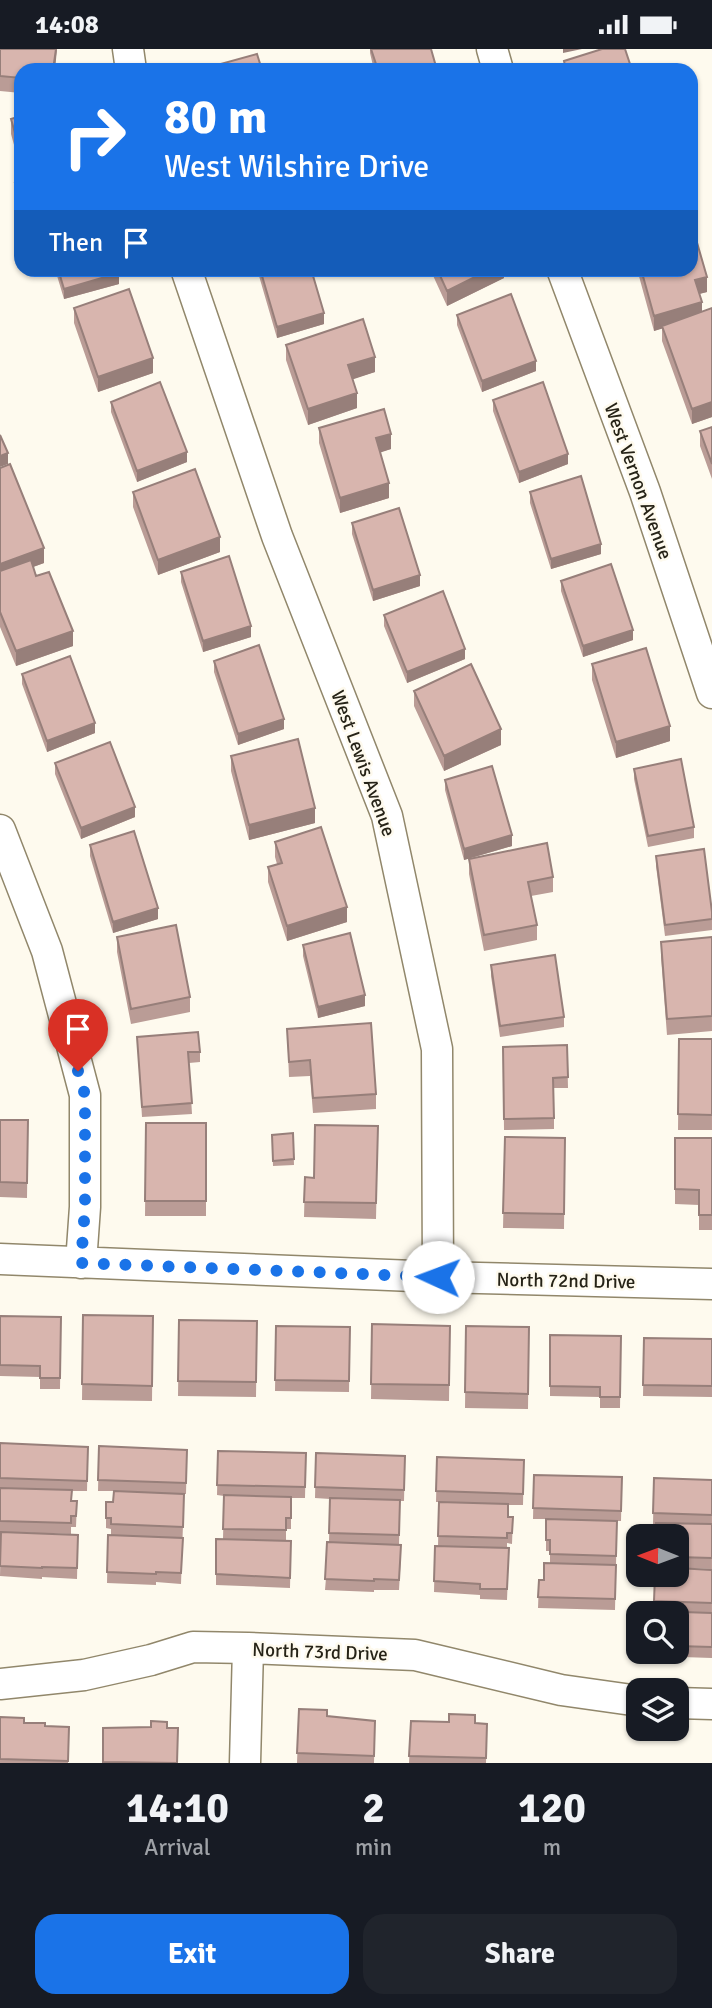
<!DOCTYPE html>
<html lang="en">
<head>
<meta charset="utf-8">
<style>
	:root { --surface:#171b24; --page:#20242c; --text:#f1f3f6; --muted:#9ea1a6; --accent:#1a73e8 }
	body { margin:0; font-family:Signika,sans-serif; background:var(--page); color:var(--text); height:100vh; display:flex; flex-direction:column; font-size:26px; white-space:nowrap }
	* { box-sizing:border-box; margin:0 }
	p { font-size:23px; color:var(--muted) }
	.icon { flex:none; width:38px; height:38px; fill:none; stroke:currentColor; stroke-width:2; stroke-linecap:round; stroke-linejoin:round }
	.map { position:relative; height:1714px; overflow:hidden }
	.sheet { display:flex; flex-direction:column; background:var(--surface); flex:1 }
	.sheet>* { flex:none }
	.hud { position:absolute; left:14px; top:14px; width:684px; height:214px; border-radius:21px; box-shadow:0 2px 5px #0004; background:#1a73e8; color:#fff; overflow:hidden }
	.needle { width:46px; rotate:271deg }
	.controls { position:absolute; left:626px; top:1475px; display:grid; gap:14px }
	.controls a { display:grid; place-items:center; width:63px; height:63px; border-radius:14px; background:var(--surface); box-shadow:0 2px 5px #0004; font-size:35px }
	.pin { position:absolute; display:grid; place-items:center; width:60px; height:60px; color:#fff; margin:-72px -30px; border-radius:50% 50% 50% 0; rotate:-45deg; box-shadow:0 0 7px #0007 }
	.pin .icon { rotate:45deg }
	.me { position:absolute; width:77px; margin:-38px; rotate:272deg; stroke-linejoin:round; filter:drop-shadow(0 0 5px #0008) }
	.turn { display:flex; align-items:center; gap:24px; height:147px; padding:0 35px; font-size:32px }
	.turn .icon { width:91px; height:91px; stroke-width:2.5 }
	.turn b { display:block; font-size:49px; line-height:60px }
	.then { display:flex; align-items:center; height:66px; padding:0 35px; background:#0003; gap:14px; font-size:26px }
	.eta { display:flex; justify-content:space-evenly; align-items:center; height:119px; text-align:center }
	.eta b { font-size:42px; font-weight:800; line-height:49px }
	.cta { display:flex; gap:14px; margin-top:auto; padding:14px 35px }
	.cta a { flex:1; height:80px; border-radius:21px; background:var(--accent); color:#fff; font-size:28px; font-weight:800; line-height:80px; text-align:center }
	.cta a+a { background:var(--page); color:var(--text) }
	.status { display:flex; justify-content:space-between; align-items:center; height:49px; padding:0 35px; background:var(--surface); direction:ltr }
	.status svg { height:19px; fill:currentColor }
	.map>svg:first-child { display:block }
	.lines { fill:none; stroke-linecap:round; stroke-linejoin:round }
	.street-casing { stroke:#91876b; stroke-width:33 }
	.street { stroke:#fff; stroke-width:30 }
	.wall { fill:#ba9c96 }
	.shaded-wall { fill:#977f7a }
	.building { fill:#d8b5ae; stroke:#977f7a; stroke-width:2 }
	.route { stroke:#1a73e8; stroke-width:12; stroke-dasharray:0 21.6 }
	.labels { text-anchor:middle; stroke-width:5; stroke-linejoin:round; paint-order:stroke }
	.street-label { font-size:19px; fill:#262317; stroke:#fefaee }
</style>
</head>
<body>
<div class="status"><b>14:08</b><svg viewBox="0 0 49 12"><path d="M0 12V9h3v3zM5 12V6h3v6zM10 12V3h3v9zM15 12V0h3v12zM26 1h20v11H26zM47 4h2v5h-2z"/></svg></div>
<div class="map">
<svg width="712" height="1714" viewBox="0 0 712 1714">
	<rect width="100%" height="100%" fill="#fefaee"/>
	<g class="lines">
		<defs>
			<path id="street" d="M128 0 131 21
				M492 0 498 21
				M186 220 277 487 387 767 437 1000 438 1228
				M562 220 645 443 712 644
				M0 781 47 902 85 1046V1158L81 1214
				M0 1210 438 1228 712 1235
				M0 1635 84 1626 151 1611 193 1598 248 1599 415 1606 561 1641 639 1652
				M677 1654 712 1655
				M245 1714 248 1599"/>
		</defs>
		<!-- street casing -->
		<use href="#street" class="street-casing"/>
		<!-- street -->
		<use href="#street" class="street"/>
	</g>
	<!-- wall -->
	<path class="wall" d="M0 0 21 21V44L0 42Z
		M370 0H431L437 21H374L370 4Z
		M21 67V121L11 85V70Z
		M21 133 20 165 15 149V134Z
		M55 220H118L119 235 64 250Z
		M257 220H311L324 275 277 289Z
		M430 220H504V229L447 257Z
		M637 220H691L707 243 699 245 702 263 712 259V368L692 375 662 292V279L654 282Z
		M74 259 153 324 98 343 74 274Z
		M457 266 536 322 482 343 457 276Z
		M286 296 375 323 352 330 357 359 308 376 286 311Z
		M493 351 568 415 519 434 493 362Z
		M111 353 187 413 137 433 111 363Z
		M712 378V430L700 397V382Z
		M319 379 391 400 380 403 389 449 340 464 319 394Z
		M0 419 44 514 33 518 36 527 73 597 16 617 0 578Z
		M133 443 220 503 158 526 133 458Z
		M530 443 601 505 551 520 530 454Z
		M352 474 420 537 373 552 352 485Z
		M181 523 251 588 203 603 181 533Z
		M561 532 633 591 583 608 561 542Z
		M384 566 465 610 407 634 384 577Z
		M214 612 284 680 238 696 214 623Z
		M592 615 670 692 616 709 592 631Z
		M22 625 95 684 47 703 22 635Z
		M414 642 501 696 444 722 414 657Z
		M231 707 315 774 249 791 231 722Z
		M55 714 135 768 81 790 55 725Z
		M634 720 694 778V789L648 798 634 730Z
		M445 731 512 797 464 811 445 741Z
		M275 793 347 873 287 892 268 833V818L277 815 275 808Z
		M90 796 158 870 113 884 90 807Z
		M656 807 712 863V881L665 887 656 817Z
		M469 810 553 828V843L531 847 537 876V891L484 902 469 825Z
		M117 888 190 948V963L131 975 117 903Z
		M712 888V982L667 986 661 908V893Z
		M303 896 365 957 318 969 303 907Z
		M491 916 564 968V978L500 988 491 927Z
		M287 980 376 1045V1060L313 1064 310 1027 289 1028Z
		M137 988 200 1003V1013L189 1014 192 1065 142 1068Z
		M679 990H712V1081H678Z
		M567 996 568 1039H554V1080L504 1081 503 998Z
		M0 1071H28L27 1149 0 1148Z
		M146 1074H206V1167H145Z
		M378 1077 376 1170 304 1168 305 1128 314 1129Z
		M293 1084 294 1116 273 1117 272 1086Z
		M505 1088 565 1089 564 1180 503 1179Z
		M675 1089H712V1181H699V1156L675 1155Z
		M83 1266 153 1267 152 1352 82 1351Z
		M0 1267 61 1268 60 1340H40V1328L0 1327Z
		M179 1271 257 1272 256 1348 178 1347Z
		M372 1275 450 1277 449 1352 371 1350Z
		M276 1277 350 1278 349 1343 275 1342Z
		M466 1277 529 1278 528 1360 465 1359Z
		M550 1286 621 1287 620 1359H600V1348L550 1347Z
		M644 1289 712 1290V1348L643 1347Z
		M0 1394 88 1398 87 1442H72V1452H77L76 1478H71V1485L0 1483Z
		M99 1397 187 1401 186 1445H184L181 1535 156 1533V1536L107 1534 108 1486H111V1480L106 1479V1453H113L114 1442H98Z
		M218 1402 306 1404 305 1449H291V1480H286V1492H291L290 1539 216 1536V1490H223L224 1447 217 1446Z
		M316 1404 405 1407 404 1452H400L399 1496 401 1506 399 1541H374V1543L325 1541 329 1493 330 1450 315 1449Z
		M437 1408 524 1411 523 1456H508V1468H513L512 1495 507 1494V1499H509L507 1551 480 1550V1546L434 1543 435 1497H438L439 1453H436Z
		M534 1426 622 1428 621 1472H617L615 1561 538 1559 539 1531H544L550 1514V1502H546V1470H533Z
		M654 1429 712 1431V1520L677 1519V1488L656 1475H653Z
		M1 1483 78 1486 77 1530 42 1528V1530L0 1527Z
		M712 1521V1609L652 1607V1603H677V1564L654 1562 655 1526Z
		M299 1660 327 1667 375 1672 374 1714H297Z
		M0 1668 45 1677 69 1678 68 1714H0Z
		M411 1672 487 1675 486 1714H409Z"/>
	<!-- shaded-wall -->
	<path class="shaded-wall" d="M56 0H57L55 21H53Z
		M563 0H582L563 4Z
		M20 150H21V165H20Z
		M491 220H504V229L447 257V242Z
		M119 224V235L64 250V240Z
		M707 228V243L695 246V231Z
		M702 253V268L654 282V267Z
		M324 264V275L277 289V278Z
		M375 308V323L348 332V316Z
		M153 309V324L98 343V328Z
		M536 312V322L482 343V332Z
		M357 344V359L308 376V360Z
		M712 353V368L692 375V360Z
		M391 385V400L376 405V389Z
		M187 403V413L137 433V422Z
		M8 404V415L0 418V407Z
		M568 405V415L519 434V423Z
		M389 434V449L340 464V449Z
		M220 488V503L158 526V511Z
		M601 495V505L551 520V510Z
		M44 499V514L0 530V515Z
		M420 526V537L373 552V541Z
		M251 577V588L203 603V592Z
		M633 581V591L583 608V597Z
		M73 582V597L16 617V602Z
		M465 600V610L407 634V623Z
		M284 670V680L238 696V685Z
		M95 674V684L47 703V692Z
		M670 677V692L616 709V693Z
		M501 680V696L444 722V707Z
		M135 758V768L81 790V779Z
		M315 759V774L249 791V776Z
		M512 786V797L464 811V800Z
		M347 858V873L287 892V877Z
		M158 859V870L113 884V873Z
		M365 946V957L318 969V958Z"/>
	<!-- building -->
	<path class="building" d="M0 0H56L53 21H21V29L0 27Z
		M371 0H431L437 21H378Z
		M602 0H625L632 21H566L564 12Z
		M257 5 262 21H199Z
		M21 67V105L11 70Z
		M21 133V150H20L15 134Z
		M691 173 707 228 695 231 702 253 654 267 641 220H691Z
		M58 220H118L119 224 64 240Z
		M260 220H311L324 264 277 278Z
		M437 220H491L447 242Z
		M129 240 153 309 98 328 74 259Z
		M511 245 536 312 482 332 457 266Z
		M712 259V353L692 360 662 277Z
		M363 270 375 308 348 316 357 344 308 360 286 296Z
		M160 333 187 403 137 422 111 353Z
		M543 333 568 405 519 423 493 351Z
		M384 360 391 385 376 389 389 434 340 449 319 379Z
		M712 378V415L700 382Z
		M0 386 8 404 0 407Z
		M10 415 44 499 0 515V419Z
		M195 420 220 488 158 511 133 443Z
		M581 427 601 495 551 510 530 443Z
		M399 459 420 526 373 541 352 474Z
		M229 507 251 577 203 592 181 523Z
		M31 511 36 527 49 523 73 582 16 602 0 563V522Z
		M611 515 633 581 583 597 561 532Z
		M443 542 465 600 407 623 384 566Z
		M259 596 284 670 238 685 214 612Z
		M646 599 670 677 616 693 592 615Z
		M70 607 95 674 47 692 22 625Z
		M471 615 501 680 444 707 414 642Z
		M298 690 315 759 249 776 231 707Z
		M110 693 135 758 81 779 55 714Z
		M681 710 694 778 648 787 634 720Z
		M492 717 512 786 464 800 445 731Z
		M321 778 347 858 287 877 268 818 282 814 275 793Z
		M134 782 158 859 113 873 90 796Z
		M547 794 553 828 528 833 537 876 484 886 469 810Z
		M704 800 712 863V870L665 876 656 807Z
		M176 876 190 948 131 960 117 888Z
		M350 884 365 946 318 958 303 896Z
		M712 888V967L667 970 661 893Z
		M555 906 564 968 500 977 491 916Z
		M371 974 376 1045 313 1049 310 1011 289 1013 287 980Z
		M198 983 200 1003H188L192 1054 142 1058 137 988Z
		M679 990H712V1066L678 1065Z
		M567 996 568 1028 553 1029 554 1069 504 1070 503 998Z
		M0 1071H28L27 1134 0 1133Z
		M146 1074H206V1152H145Z
		M315 1076 378 1077 376 1154 304 1153 305 1128 314 1129Z
		M293 1084 294 1110 273 1112 272 1086Z
		M505 1088 565 1089 564 1165 503 1164Z
		M675 1089H712V1166H699V1141L675 1140Z
		M83 1266 153 1267 152 1337 82 1335Z
		M0 1267 61 1268 60 1329H40V1317L0 1316Z
		M179 1271 257 1272 256 1333 178 1332Z
		M372 1275 450 1277 449 1336 371 1335Z
		M276 1277 350 1278 349 1332 275 1331Z
		M466 1277 529 1278 528 1345 465 1343Z
		M550 1286 621 1287 620 1348H600V1338L550 1337Z
		M644 1289 712 1290V1337L643 1336Z
		M0 1394 88 1398 87 1432 0 1429Z
		M99 1397 187 1401 186 1434 98 1431Z
		M218 1402 306 1404 305 1438 217 1436Z
		M316 1404 405 1407 404 1441 315 1438Z
		M437 1408 524 1411 523 1445 436 1442Z
		M534 1426 622 1428 621 1462 533 1459Z
		M654 1429 712 1431V1466L653 1464Z
		M0 1439 72 1441 71 1452H77L76 1467H71V1474L0 1472Z
		M114 1442 184 1445 183 1478 111 1475V1469H106V1453H113Z
		M224 1446 291 1448V1469H286V1481L223 1480Z
		M330 1449 400 1451 399 1486 329 1484Z
		M439 1453 508 1455V1468H513L512 1484H507V1489L438 1487Z
		M546 1470 617 1472 616 1507 550 1505V1491H546Z
		M656 1474 712 1475V1509L677 1508V1488H655Z
		M1 1483 78 1486 77 1519 42 1518V1519L0 1517Z
		M108 1486 183 1489 181 1524 156 1523V1525L107 1523Z
		M216 1490 291 1492 290 1529 216 1525Z
		M327 1493 401 1496 399 1531 374 1530V1532L325 1530Z
		M435 1497 509 1499 507 1540H480V1535L434 1532Z
		M544 1514 616 1516 615 1550 538 1548 539 1531H544Z
		M677 1519 712 1521V1554L654 1552 655 1526H677Z
		M653 1562 712 1564V1598L677 1597V1564H653Z
		M299 1660 327 1661V1667L375 1672 374 1707 297 1704Z
		M449 1665 475 1666V1674L487 1675 486 1709 409 1707 411 1672 449 1673Z
		M0 1668 24 1669V1674H45V1677L69 1678 68 1712 0 1710Z
		M151 1672 167 1673V1679H178L177 1714 103 1713V1679L151 1678Z"/>
	<g class="lines">
		<!-- route -->
		<path class="route" d="M78 1022 85 1046V1158L81 1214 438 1228"/>
	</g>
	<g class="labels">
		<!-- street labels -->
		<g class="street-label">
			<text transform="translate(639 432) rotate(70)" y="7">West Vernon Avenue</text>
			<text transform="translate(364 714) rotate(70)" y="7">West Lewis Avenue</text>
			<text transform="translate(566 1231) rotate(1)" y="7">North 72nd Drive</text>
			<text transform="translate(320 1602) rotate(2)" y="7">North 73rd Drive</text>
		</g>
	</g>
</svg>
<div class="controls">
<a><svg class="needle" viewBox="-14 -14 28 28"><path d="M0-13l5 13h-10z" fill="#e53935"/><path d="M0 13l5-13h-10z" fill="#9ea1a6"/></svg></a>
<a><svg class="icon" aria-label="search" viewBox="0 0 24 24"><circle cx="10" cy="10" r="6"/><path d="M15 15l6 6"/></svg></a>
<a><svg class="icon" aria-label="layers" viewBox="0 0 24 24"><path d="M12 4l9 5-9 5-9-5zM3 14l9 5 9-5"/></svg></a>
</div>
<div class="pin" style="left:78px;top:1022px;background:#d93025"><svg class="icon" aria-label="arrive" viewBox="0 0 24 24"><path d="M6 21V4h12l-3 4 3 4H6"/></svg></div>
<svg class="me" style="left:438px;top:1228px" viewBox="-20 -20 40 40"><circle r="19" fill="#fff"/><path d="M0-13L10 11 0 6-10 11z" fill="#1a73e8"/></svg>
<div class="hud">
<div class="turn"><svg class="icon" aria-label="right" viewBox="0 0 24 24"><path d="M7 20v-9h11M14 6l5 5-5 5"/></svg><div><b>80 m</b>West Wilshire Drive</div></div>
<div class="then">Then<svg class="icon" aria-label="arrive" viewBox="0 0 24 24"><path d="M6 21V4h12l-3 4 3 4H6"/></svg></div>
</div>
</div>
<section class="sheet">
<div class="eta">
<div><b>14:10</b><p>Arrival</p></div>
<div><b>2</b><p>min</p></div>
<div><b>120</b><p>m</p></div>
</div>
<div class="cta"><a>Exit</a><a>Share</a></div>
</section>
</body>
</html>
